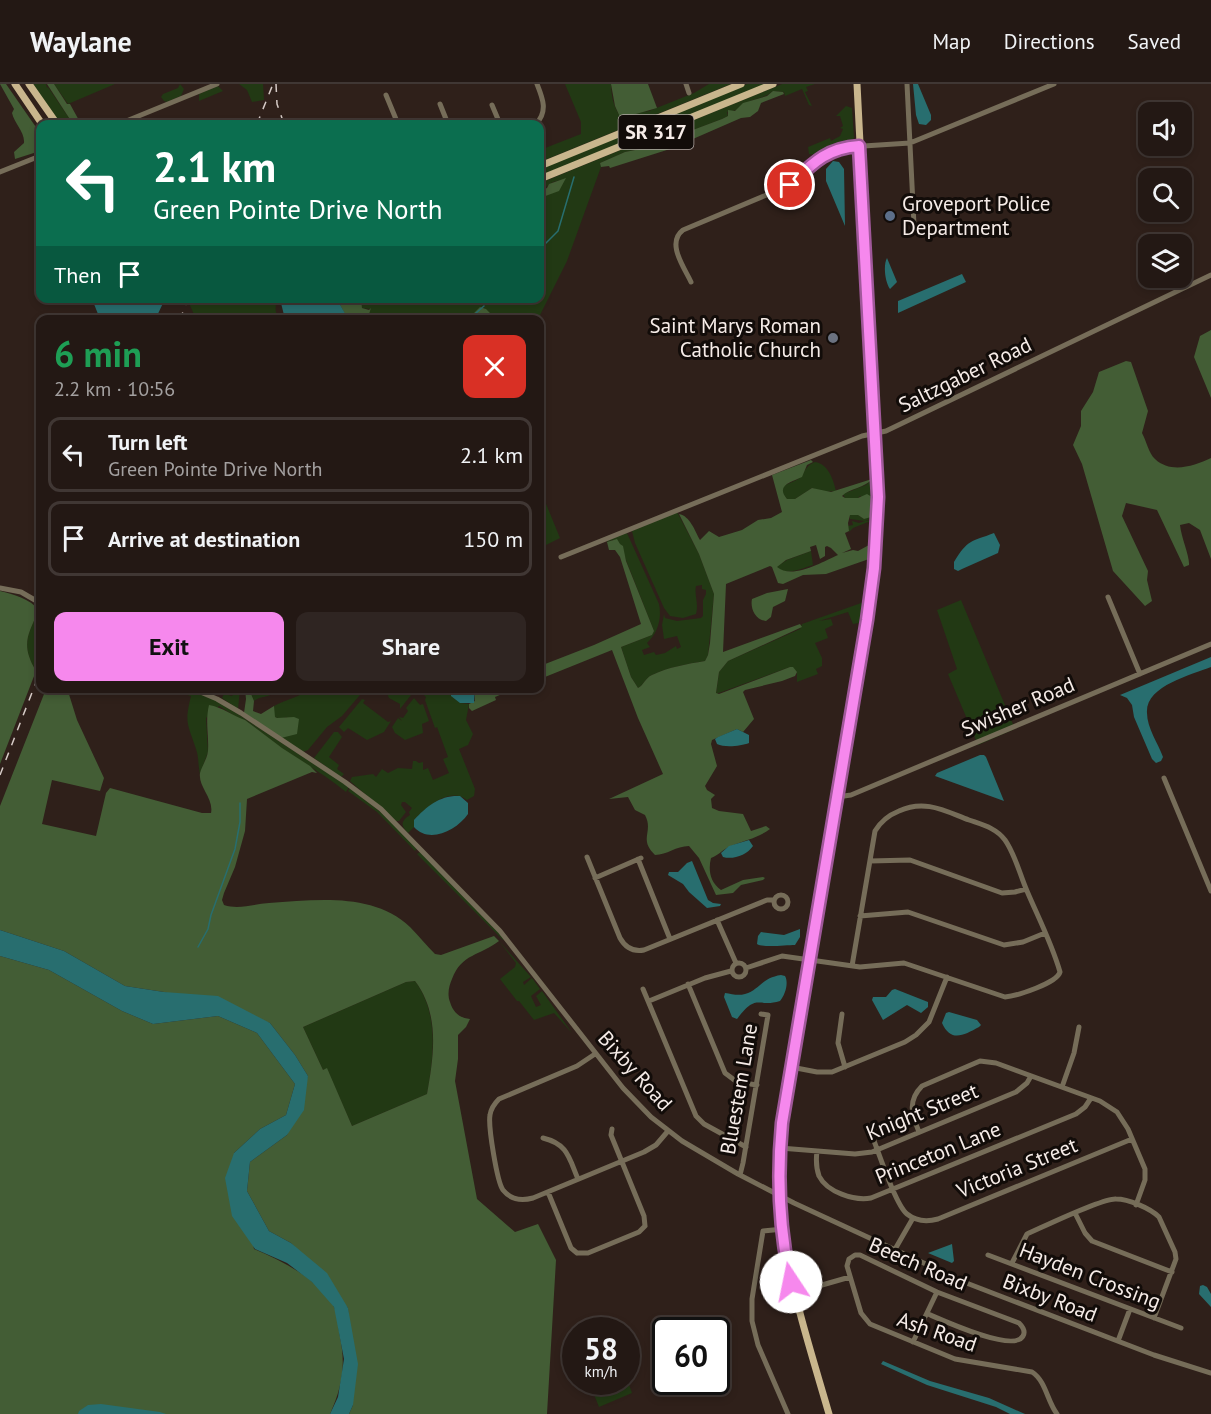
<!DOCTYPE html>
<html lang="en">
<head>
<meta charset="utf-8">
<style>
	:root { --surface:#231814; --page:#2f2522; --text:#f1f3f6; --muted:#a3a0a0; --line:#403734; --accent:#f688ed }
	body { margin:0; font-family:"PT Sans",sans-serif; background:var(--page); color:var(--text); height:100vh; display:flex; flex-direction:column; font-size:22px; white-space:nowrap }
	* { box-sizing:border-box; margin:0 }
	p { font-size:20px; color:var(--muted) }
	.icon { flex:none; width:33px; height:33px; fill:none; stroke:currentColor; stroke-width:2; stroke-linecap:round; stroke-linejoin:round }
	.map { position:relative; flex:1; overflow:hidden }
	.panel { position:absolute; left:36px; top:231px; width:508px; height:378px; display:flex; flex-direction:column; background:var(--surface); border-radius:12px; box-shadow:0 3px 9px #0003,0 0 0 2px var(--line) }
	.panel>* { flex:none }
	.hud { position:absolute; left:36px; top:36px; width:508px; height:183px; border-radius:12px; box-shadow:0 3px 9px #0003,0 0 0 2px var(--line); background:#0b6e4f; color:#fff; overflow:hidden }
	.buttons { position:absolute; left:1138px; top:18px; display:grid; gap:12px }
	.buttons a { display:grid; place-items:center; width:54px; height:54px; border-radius:12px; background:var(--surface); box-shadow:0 3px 9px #0003,0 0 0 2px var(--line); font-size:30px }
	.speed { position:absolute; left:562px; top:1233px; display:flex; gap:12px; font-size:30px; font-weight:700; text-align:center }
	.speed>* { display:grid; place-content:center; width:78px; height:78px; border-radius:50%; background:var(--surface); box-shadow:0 3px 9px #0003,0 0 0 2px var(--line); line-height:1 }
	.speed small { font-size:15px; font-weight:400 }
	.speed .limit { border:3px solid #111; border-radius:9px; background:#fff; color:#111 }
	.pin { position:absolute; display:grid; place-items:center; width:51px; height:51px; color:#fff; margin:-26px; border:3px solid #fff; border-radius:50%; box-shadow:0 2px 6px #0007 }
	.me { position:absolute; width:66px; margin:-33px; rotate:349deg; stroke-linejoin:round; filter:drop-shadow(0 0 4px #0008) }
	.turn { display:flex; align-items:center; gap:21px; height:126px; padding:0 18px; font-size:27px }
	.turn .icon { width:78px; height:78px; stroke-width:2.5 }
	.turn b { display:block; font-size:42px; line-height:51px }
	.then { display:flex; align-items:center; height:57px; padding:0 18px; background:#0003; gap:12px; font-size:22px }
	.round { display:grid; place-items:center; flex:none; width:63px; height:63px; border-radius:12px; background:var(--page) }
	.headline { display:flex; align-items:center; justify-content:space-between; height:102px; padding:0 18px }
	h1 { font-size:36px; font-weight:700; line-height:45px; color:#1e9e55 }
	.cta { display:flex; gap:12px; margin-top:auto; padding:12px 18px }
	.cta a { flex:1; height:69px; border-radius:12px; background:var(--accent); color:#111; font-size:24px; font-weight:700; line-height:69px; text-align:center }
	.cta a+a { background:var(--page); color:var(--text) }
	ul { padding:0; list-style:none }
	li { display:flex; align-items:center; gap:18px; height:75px; margin:0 12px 9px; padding:0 6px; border:3px solid var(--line); border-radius:12px }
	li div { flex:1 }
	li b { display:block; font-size:22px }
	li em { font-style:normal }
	header { display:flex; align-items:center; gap:36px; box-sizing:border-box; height:84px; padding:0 30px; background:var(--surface); border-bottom:2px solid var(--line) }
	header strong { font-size:28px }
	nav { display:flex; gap:33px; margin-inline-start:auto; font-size:21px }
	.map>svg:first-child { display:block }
	.green { fill:#223914 }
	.forest { fill:#435d35; fill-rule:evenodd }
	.water { fill:#286e6f }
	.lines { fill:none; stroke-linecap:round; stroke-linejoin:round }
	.stream { stroke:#286e6f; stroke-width:1.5 }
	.minor { stroke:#766d59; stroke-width:5 }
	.major { stroke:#c9b68d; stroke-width:7 }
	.rail { stroke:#d6cbc7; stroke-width:1.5; stroke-dasharray:8 8; stroke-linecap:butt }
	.route-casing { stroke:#a0589a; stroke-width:15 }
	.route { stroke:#f688ed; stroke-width:10 }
	.service-dot { fill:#5c6f8a; stroke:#120c09; stroke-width:2 }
	.worship-dot { fill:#6b7280; stroke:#120c09; stroke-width:2 }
	.labels { text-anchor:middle; stroke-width:6; stroke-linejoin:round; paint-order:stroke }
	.shield { fill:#120c09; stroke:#b2a9a5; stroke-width:1.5 }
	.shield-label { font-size:20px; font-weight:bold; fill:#f6ece8 }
	.poi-label { font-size:21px; fill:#f6ece8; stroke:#120c09; text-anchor:start }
	.street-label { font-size:21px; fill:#f6ece8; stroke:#120c09 }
</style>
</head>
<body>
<header>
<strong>Waylane</strong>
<nav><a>Map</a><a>Directions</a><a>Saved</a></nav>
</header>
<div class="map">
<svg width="1211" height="1330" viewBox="0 0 1211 1330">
	<rect width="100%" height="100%" fill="#2f201a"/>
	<!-- green -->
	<path class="green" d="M33 0H46L47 4 48 3 73 40H60Z
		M54 0H115L68 20Z
		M180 0 184 5 181 12 167 18 164 17 161 13 163 10 178 4Z
		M239 0H263L264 16 252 18 247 6Z
		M565 0H611C611 11 614 26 622 34L642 28 649 27 694 9 709 0H731L540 78V66L581 50V38Z
		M747 0H766L540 92V85Z
		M782 0H815L806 3 808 7 805 8 812 22 809 21 802 5 785 12 784 8 773 7C762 17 748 13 737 26L727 28 728 32 722 35 645 64 625 68 600 79 601 83 567 177 538 235H496L483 223 491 215 540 214V114L557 106 565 95 553 98 540 107V99Z
		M218 2 223 7 199 17V10Z
		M846 22 852 24 854 54 850 58 817 71 809 70 808 63 830 54 831 57 840 52 843 45 840 44 843 42 840 32H836Z
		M191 214 277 215C276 221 274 227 278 232L284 231 285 235H196L189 219Z
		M353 215H489L483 223 467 236 363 235V232L371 225 362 224 360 215Z
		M815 378C828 380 833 394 836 407L823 408 812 404 795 415H787C774 401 789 401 798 395 805 390 805 381 815 378Z
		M873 394 875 401 874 433 865 437 873 436 853 444 849 448 848 442 853 441 852 437 859 439 865 437 850 435V430L858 431 864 435 872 431V421L860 412 858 414H845L843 410 866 401Z
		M540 405 560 454 540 464Z
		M677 428 699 470 714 510 708 571 705 577C687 580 669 583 652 591 645 594 644 601 638 604L631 593 621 563 652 551 654 547 620 461 613 456 607 458V456L627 449 659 520C662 534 658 549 647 559L650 563 642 566 644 571 654 568 656 571 665 569 676 562 677 565 681 563 677 552 664 555 662 541 664 530 665 534 677 537 701 534 703 532V516L706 510V506L702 505V501L696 502C694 511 699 519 696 530L683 534 670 532 664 524 635 459 632 447Z
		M873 461 864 538 853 540 848 528 819 537 831 535 833 541 825 545 828 554 815 559 822 574V582L816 585 818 590 797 598V588L790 583 716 610 719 588 728 577 800 545 802 540 864 518Z
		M811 467 813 481C800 485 787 492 776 483L787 476Z
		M961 516 1015 645 978 661 948 590 957 585 937 526Z
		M39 526H40V577L36 587C21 561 27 552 39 526Z
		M165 605H185L218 617 349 703 346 708C327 692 307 681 287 668 272 658 259 646 245 636L238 634 219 622 206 634 208 668 200 690C198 682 199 673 196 665 188 640 184 640 191 612Z
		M237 605H240L238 625 222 614 224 610 232 612Z
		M249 605H273L275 607C269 615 261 611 254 617Z
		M309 605H365L342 632 327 643 308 666 303 668 281 654 287 633 281 635 274 633V622C286 615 299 614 309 605Z
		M385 605H399L401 610 405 609 411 611 400 625V620L389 614Z
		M421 605H451L450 610 460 619 469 620 466 636 473 650 468 661 459 665 475 705 474 712 467 716C449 702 426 724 414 736V743L408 749C400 741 401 737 410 731L409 728 412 724 405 718H402L401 721 406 728 399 737H396L350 697 352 693 373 690 376 693 382 685 388 689 398 684 412 685 413 677H416L419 679 423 678V686L428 684 433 696 449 689 443 675 448 673 437 643 435 644 425 616 426 613 420 607Z
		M414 614 420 621 423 620 429 637 422 640 423 649 405 656 395 649 392 643 398 634 402 637 399 633 403 634 408 627 406 624Z
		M362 615 365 616 363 619 388 638 391 637 384 648 367 656 348 644 344 648 339 643Z
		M334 648H338L342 653 329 673 339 681 337 685 344 690 341 693 314 674Z
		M350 704 383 730 417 764 415 767 377 728 348 707Z
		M420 768 504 854 503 856 417 770Z
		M499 857 531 893 523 898 524 901 532 894 540 905 531 912 536 923 541 921 536 912 542 907 572 949 554 929 534 936 519 917H517L500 895 515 883 516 879Z
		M415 897C439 930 434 971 427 1010L352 1042 327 985 323 986 303 943 406 898Z
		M627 1295 632 1309 599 1323 589 1298H627Z"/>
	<!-- forest -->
	<path class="forest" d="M0 0H6L40 49V67L15 75 14 68 24 59C25 48 14 39 12 29L14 25Z
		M47 0H54L67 20H70L81 40H73Z
		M611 0H648L657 24 622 34 620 33 615 22Z
		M773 7 783 8 784 10 761 19 758 27 750 33 741 34 670 65 610 84 609 82 601 83 600 79 625 68 645 64 722 35 728 32V26L735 27 743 19 767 12Z
		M566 94 559 107 540 114V107L547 104 549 100Z
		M337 215H361L362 224 369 226 371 224 369 230 364 231 363 235 347 234Z
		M480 223 486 225 496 235 467 236Z
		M1211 246V314L1194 273 1200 252Z
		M1126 277 1131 278 1148 327 1142 349C1146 356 1149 370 1155 375 1171 390 1194 382 1211 374V475L1200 446 1189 439 1180 441C1181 453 1190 473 1189 481L1184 483 1157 426 1126 419 1122 432 1148 487 1147 496 1152 517 1145 522 1113 487 1082 380 1073 361 1081 342V327L1093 308 1099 288Z
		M811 376 813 378 807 381 802 393C792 398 775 401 787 415H795L812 404 831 408 872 395C865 404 850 404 842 412L845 414H858L867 410 872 413 871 433 864 435 858 431H850L848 439 849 447 845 449 851 465 842 469 853 466 858 467 869 461 871 462 869 475 826 490 803 491 783 500 778 499 772 483 770 482 726 500 723 568 800 540 802 543 728 577 719 588 716 609 719 610 790 583H793L797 588 795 592 782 597 745 606 743 608 754 635 743 648 737 645 712 656 711 660 717 682 705 702 707 706 715 711 711 715 712 724 719 727 743 730 751 747 766 742 770 745C758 754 745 756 731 762 723 765 719 771 711 774 708 786 710 798 721 806L743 796 763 793 765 794 763 796 741 801 733 809 716 811 699 774 689 762C676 762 667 771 655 771 638 755 654 748 645 731L635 726 628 713 609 715 663 690 638 634 612 566 540 595V582L594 561 641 540 620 473 615 466H609L607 458 617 455 620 460 623 462 626 477 654 547 652 551 621 563 631 593 638 604C644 601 645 594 652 591 669 583 687 580 705 577L708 571 710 559 714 510 699 470 679 430C690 432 695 447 700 456L709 447 719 453 742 446 758 436 771 434 782 428 772 391ZM816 461 820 475 825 472V463L827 462 831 464 838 471C822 478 792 496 777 483L786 476 811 467 810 463Z
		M788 505 785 517 773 523 771 533 766 537C755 536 750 524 752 515L767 509Z
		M0 507C13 510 30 515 39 526 27 552 21 561 36 587L0 680Z
		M67 604 77 636 104 694 100 707 52 696 42 740 96 752 106 709 110 704 202 729H211C214 714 198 703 200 689 202 682 207 675 208 667 209 650 205 638 209 621 222 623 233 632 245 636L282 664 310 682 317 689 312 688 247 715 245 747 235 783 224 809 222 816 224 821C239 826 253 820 269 819 316 816 373 808 410 843 419 852 427 862 435 870L441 871 494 852 499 857C480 872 462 869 452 895 449 902 447 910 450 918 453 928 459 934 470 935L466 943 458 951V975L455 997 477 1115 515 1148 538 1140 556 1176 547 1330H349L353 1321 348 1224 291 1159 269 1147 247 1107 250 1078 287 1051 308 992 295 971 270 939 164 908 125 902 64 867 0 846V722L46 605ZM415 897C440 930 434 971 427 1010L352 1042 327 984 323 986 303 943 406 898Z
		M245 605H249L254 617 253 627 261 630 274 622 275 633 277 634 294 633 299 635 297 650 281 654 244 629 246 615Z
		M475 605H514L495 613 496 616 472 627 469 624V620L475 617Z
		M0 872 49 886 122 927 153 940 218 932 257 949 295 1000 286 1031 260 1045 234 1069 254 1165C284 1178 315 1193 333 1221 338 1229 338 1244 340 1253 346 1282 342 1303 330 1330H0Z"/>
	<!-- water -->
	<path class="water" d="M913 0H918L931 31V36L926 41 919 40 916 31Z
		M833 77 839 78 844 85 845 142 826 97V85Z
		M887 174 897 198 890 205C885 198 883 181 887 174Z
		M962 190 966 198 898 229V217Z
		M92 215H165L155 236 100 235Z
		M283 215H337L348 235H285L281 219Z
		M994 449 1000 461 998 469 962 485 958 487 954 485V478C968 455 971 458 994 449Z
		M1211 573V583C1191 591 1145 602 1147 629 1147 644 1158 659 1163 673L1161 677 1156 679 1152 675 1134 633 1132 621 1127 614 1120 611Z
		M451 605H475L474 619H460L451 612Z
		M737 645 749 651V659C741 662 725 664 717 660L715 655 718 653Z
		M980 671H984L986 673 1004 717 935 692 937 689Z
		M460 712 468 719V730C456 747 429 760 414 743V736C427 722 440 711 460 712Z
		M749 756 753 762C747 771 733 776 723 773L721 769 729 762Z
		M692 777 708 816 713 819 721 820 720 822 707 824 689 808 683 800 668 791 669 788H678L687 779Z
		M800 845V853L795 861C786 861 763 864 757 860L758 852 761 848 784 851Z
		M0 846 64 867 125 902 164 908 218 912 270 939 295 971 308 992 304 1026 287 1051 250 1078 247 1107 269 1147 291 1159 327 1189 348 1224 358 1280 353 1321 349 1330H330L338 1313 344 1275 334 1223 312 1198 287 1179 255 1165 232 1132 225 1094 234 1069 260 1045 286 1031 295 1000 257 949 218 932 153 940 122 927 49 886 0 872Z
		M781 891 785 892C789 899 785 911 780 917 758 924 757 908 737 935L732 933 724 913 725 909C732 910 738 912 745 910 760 906 761 894 781 891Z
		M895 905 928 918V923L921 929 907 921 883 936 872 916 873 913H886L892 906Z
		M949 928 977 936 981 941 979 943C964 951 951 959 942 939L946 929Z
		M952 1160 954 1177 952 1179 928 1169Z
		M1203 1201 1207 1203 1211 1210V1223L1199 1210 1200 1202Z
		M883 1277 930 1297 989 1314 1025 1330H1010L996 1323 927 1301 881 1280Z
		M101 1320 160 1328 166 1330H78L79 1327 88 1321Z"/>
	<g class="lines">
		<!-- stream -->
		<path class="stream" d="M540 165 558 147 574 93
			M468 236 484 222
			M198 863 208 845 211 831 235 765 240 738V719"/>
		<!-- minor -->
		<path class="minor" d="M686 0 689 9
			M907 0 914 141
			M386 11 398 40
			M440 20 448 40
			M492 21 500 40
			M119 40 217 0
			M536 40C548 27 543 15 537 0
			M0 88 40 72
			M691 198C684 183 666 159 683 146L788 102 826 69 848 63 910 59 1054 0
			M561 473 862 352 886 347 1211 191
			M0 504 21 508 40 519
			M1108 513 1140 590
			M191 604 217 615 241 629 345 698 381 725 500 847 623 1004 651 1033 682 1057 738 1090 794 1119 969 1200 1154 1271 1211 1289
			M1164 694 1211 807
			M837 713 851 711 1211 560
			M587 773 620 854C625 863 633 868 644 866L767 816H774
			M638 775 670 855
			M870 777 910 776 1002 809 1015 808 1026 805
			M595 794 641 774
			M774 818a7 7 0 1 1 14 0a7 7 0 1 1-14 0Z
			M860 832 908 828 1004 861 1023 858 1045 849
			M717 836 736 879
			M732 886a7 7 0 1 1 14 0a7 7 0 1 1-14 0Z
			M746 884 782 872 860 883 904 879 1005 913C1017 912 1057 899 1060 888 1052 860 1038 833 1027 807 1020 791 1015 770 1005 756 996 744 983 741 969 736 945 727 925 715 899 727 889 731 881 737 875 747L852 882
			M688 900 725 989 737 998 757 1001
			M643 905 696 1032 704 1040 746 1063
			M649 917 705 894 731 887
			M842 930 838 959 845 983
			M595 970 577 982 499 1015C494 1020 491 1024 490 1031 488 1042 497 1098 503 1106 511 1116 522 1117 533 1114L644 1068 656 1061 668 1047
			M791 983 817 988H832L905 958 916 951 929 938 947 893
			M1062 1003 1074 969 1079 943
			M612 1045 611 1051 644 1132 645 1142
			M919 1048C912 1031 907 1017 922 1002L980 977 996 979 1100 1017 1117 1028 1128 1045 1145 1085V1096L1136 1121
			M871 1049C878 1066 895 1120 907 1130 917 1138 927 1138 938 1135L1132 1055
			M543 1054C568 1060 569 1074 578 1095
			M780 1064 855 1070 872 1068 1016 1008 1027 999 1031 992
			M817 1067C816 1075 816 1084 819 1092 827 1108 854 1117 871 1114L1076 1030 1085 1023 1091 1014
			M740 1091 743 1079 768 931 761 930
			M548 1108 571 1164 577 1169
			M1075 1129 1085 1149 1092 1157 1172 1188
			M783 1145 763 1147 752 1215V1237L758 1261 788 1330
			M894 1167 913 1134
			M577 1169H588L639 1148 645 1142
			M988 1171 1181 1244
			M1012 1179 1027 1150C1043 1143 1102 1114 1116 1115 1128 1115 1150 1124 1159 1133L1175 1168 1176 1175 1154 1234
			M794 1209 850 1193
			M928 1230C942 1236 1014 1269 1023 1252 1026 1247 1023 1243 1019 1239L937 1208 860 1171H855L849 1175 847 1182 861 1229 870 1240 955 1275 1032 1288C1046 1297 1047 1317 1057 1330
			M1118 1257 1130 1225
			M913 1258 937 1208"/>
		<!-- major -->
		<path class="major" d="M15 0 42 40
			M29 0 57 40
			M540 82 741 0
			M540 95 773 0
			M829 1330C799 1226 767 1138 784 1027L867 536 874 484 878 413 857 0"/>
		<!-- rail -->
		<path class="rail" d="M276 0 277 20 284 40
			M257 40 273 0
			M180 236 188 214
			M0 691 40 588"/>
	</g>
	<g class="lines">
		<defs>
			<path id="route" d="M790 101C812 80 826 64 859 62L878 413 874 484 867 536 782 1039C777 1092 779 1146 791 1198"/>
		</defs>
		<!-- route casing -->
		<use href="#route" class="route-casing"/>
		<!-- route -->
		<use href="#route" class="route"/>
	</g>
	<!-- markers -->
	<circle class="service-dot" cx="890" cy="132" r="6"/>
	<circle class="worship-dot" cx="833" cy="254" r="6"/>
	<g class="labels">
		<!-- shield labels -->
		<rect class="shield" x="618.5" y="31" width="75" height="34" rx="4.5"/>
		<g class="shield-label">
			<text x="656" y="55">SR 317</text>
		</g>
		<!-- poi labels -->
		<g class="poi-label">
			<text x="902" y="127">Groveport Police<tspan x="902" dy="24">Department</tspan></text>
			<text x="821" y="249" text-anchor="end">Saint Marys Roman<tspan x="821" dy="24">Catholic Church</tspan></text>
		</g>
		<!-- street labels -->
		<g class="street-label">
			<text transform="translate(965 291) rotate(-26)" y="7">Saltzgaber Road</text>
			<text transform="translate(1018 623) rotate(-23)" y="7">Swisher Road</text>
			<text transform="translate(635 987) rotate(48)" y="7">Bixby Road</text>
			<text transform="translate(739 1005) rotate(-80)" y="7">Bluestem Lane</text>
			<text transform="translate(922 1028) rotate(-22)" y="7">Knight Street</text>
			<text transform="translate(938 1069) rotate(-22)" y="7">Princeton Lane</text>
			<text transform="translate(1017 1084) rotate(-22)" y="7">Victoria Street</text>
			<text transform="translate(918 1180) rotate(23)" y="7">Beech Road</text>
			<text transform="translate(1090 1192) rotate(21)" y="7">Hayden Crossing</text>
			<text transform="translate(1050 1214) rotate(21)" y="7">Bixby Road</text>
			<text transform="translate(937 1248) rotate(19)" y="7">Ash Road</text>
		</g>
	</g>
</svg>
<div class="buttons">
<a><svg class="icon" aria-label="sound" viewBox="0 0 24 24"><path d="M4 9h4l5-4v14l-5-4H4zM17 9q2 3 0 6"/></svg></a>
<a><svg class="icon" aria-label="search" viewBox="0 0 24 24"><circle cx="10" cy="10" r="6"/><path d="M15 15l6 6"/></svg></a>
<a><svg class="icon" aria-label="layers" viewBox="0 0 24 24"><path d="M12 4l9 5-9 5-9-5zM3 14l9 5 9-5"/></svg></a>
</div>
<div class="speed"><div>58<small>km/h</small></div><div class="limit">60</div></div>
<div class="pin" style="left:790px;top:101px;background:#d93025"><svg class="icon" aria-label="arrive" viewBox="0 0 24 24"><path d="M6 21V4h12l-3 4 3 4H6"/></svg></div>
<svg class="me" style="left:791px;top:1198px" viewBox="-20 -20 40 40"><circle r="19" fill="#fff"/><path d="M0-13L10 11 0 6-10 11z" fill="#f688ed"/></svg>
<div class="hud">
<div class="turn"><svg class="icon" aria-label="left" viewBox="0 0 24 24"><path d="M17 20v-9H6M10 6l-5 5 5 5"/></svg><div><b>2.1 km</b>Green Pointe Drive North</div></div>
<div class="then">Then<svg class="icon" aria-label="arrive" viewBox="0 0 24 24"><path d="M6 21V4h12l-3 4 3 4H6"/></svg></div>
</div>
<section class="panel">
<div class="headline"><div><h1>6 min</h1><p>2.2 km · 10:56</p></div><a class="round" style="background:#d93025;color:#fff"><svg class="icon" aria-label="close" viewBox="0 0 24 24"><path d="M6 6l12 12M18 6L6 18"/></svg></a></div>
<ul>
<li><svg class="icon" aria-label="left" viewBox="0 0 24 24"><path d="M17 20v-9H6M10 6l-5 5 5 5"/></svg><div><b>Turn left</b><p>Green Pointe Drive North</p></div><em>2.1 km</em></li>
<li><svg class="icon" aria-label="arrive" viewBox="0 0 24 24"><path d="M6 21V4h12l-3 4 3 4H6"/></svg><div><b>Arrive at destination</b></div><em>150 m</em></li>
</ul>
<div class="cta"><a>Exit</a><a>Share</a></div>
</section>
</div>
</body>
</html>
